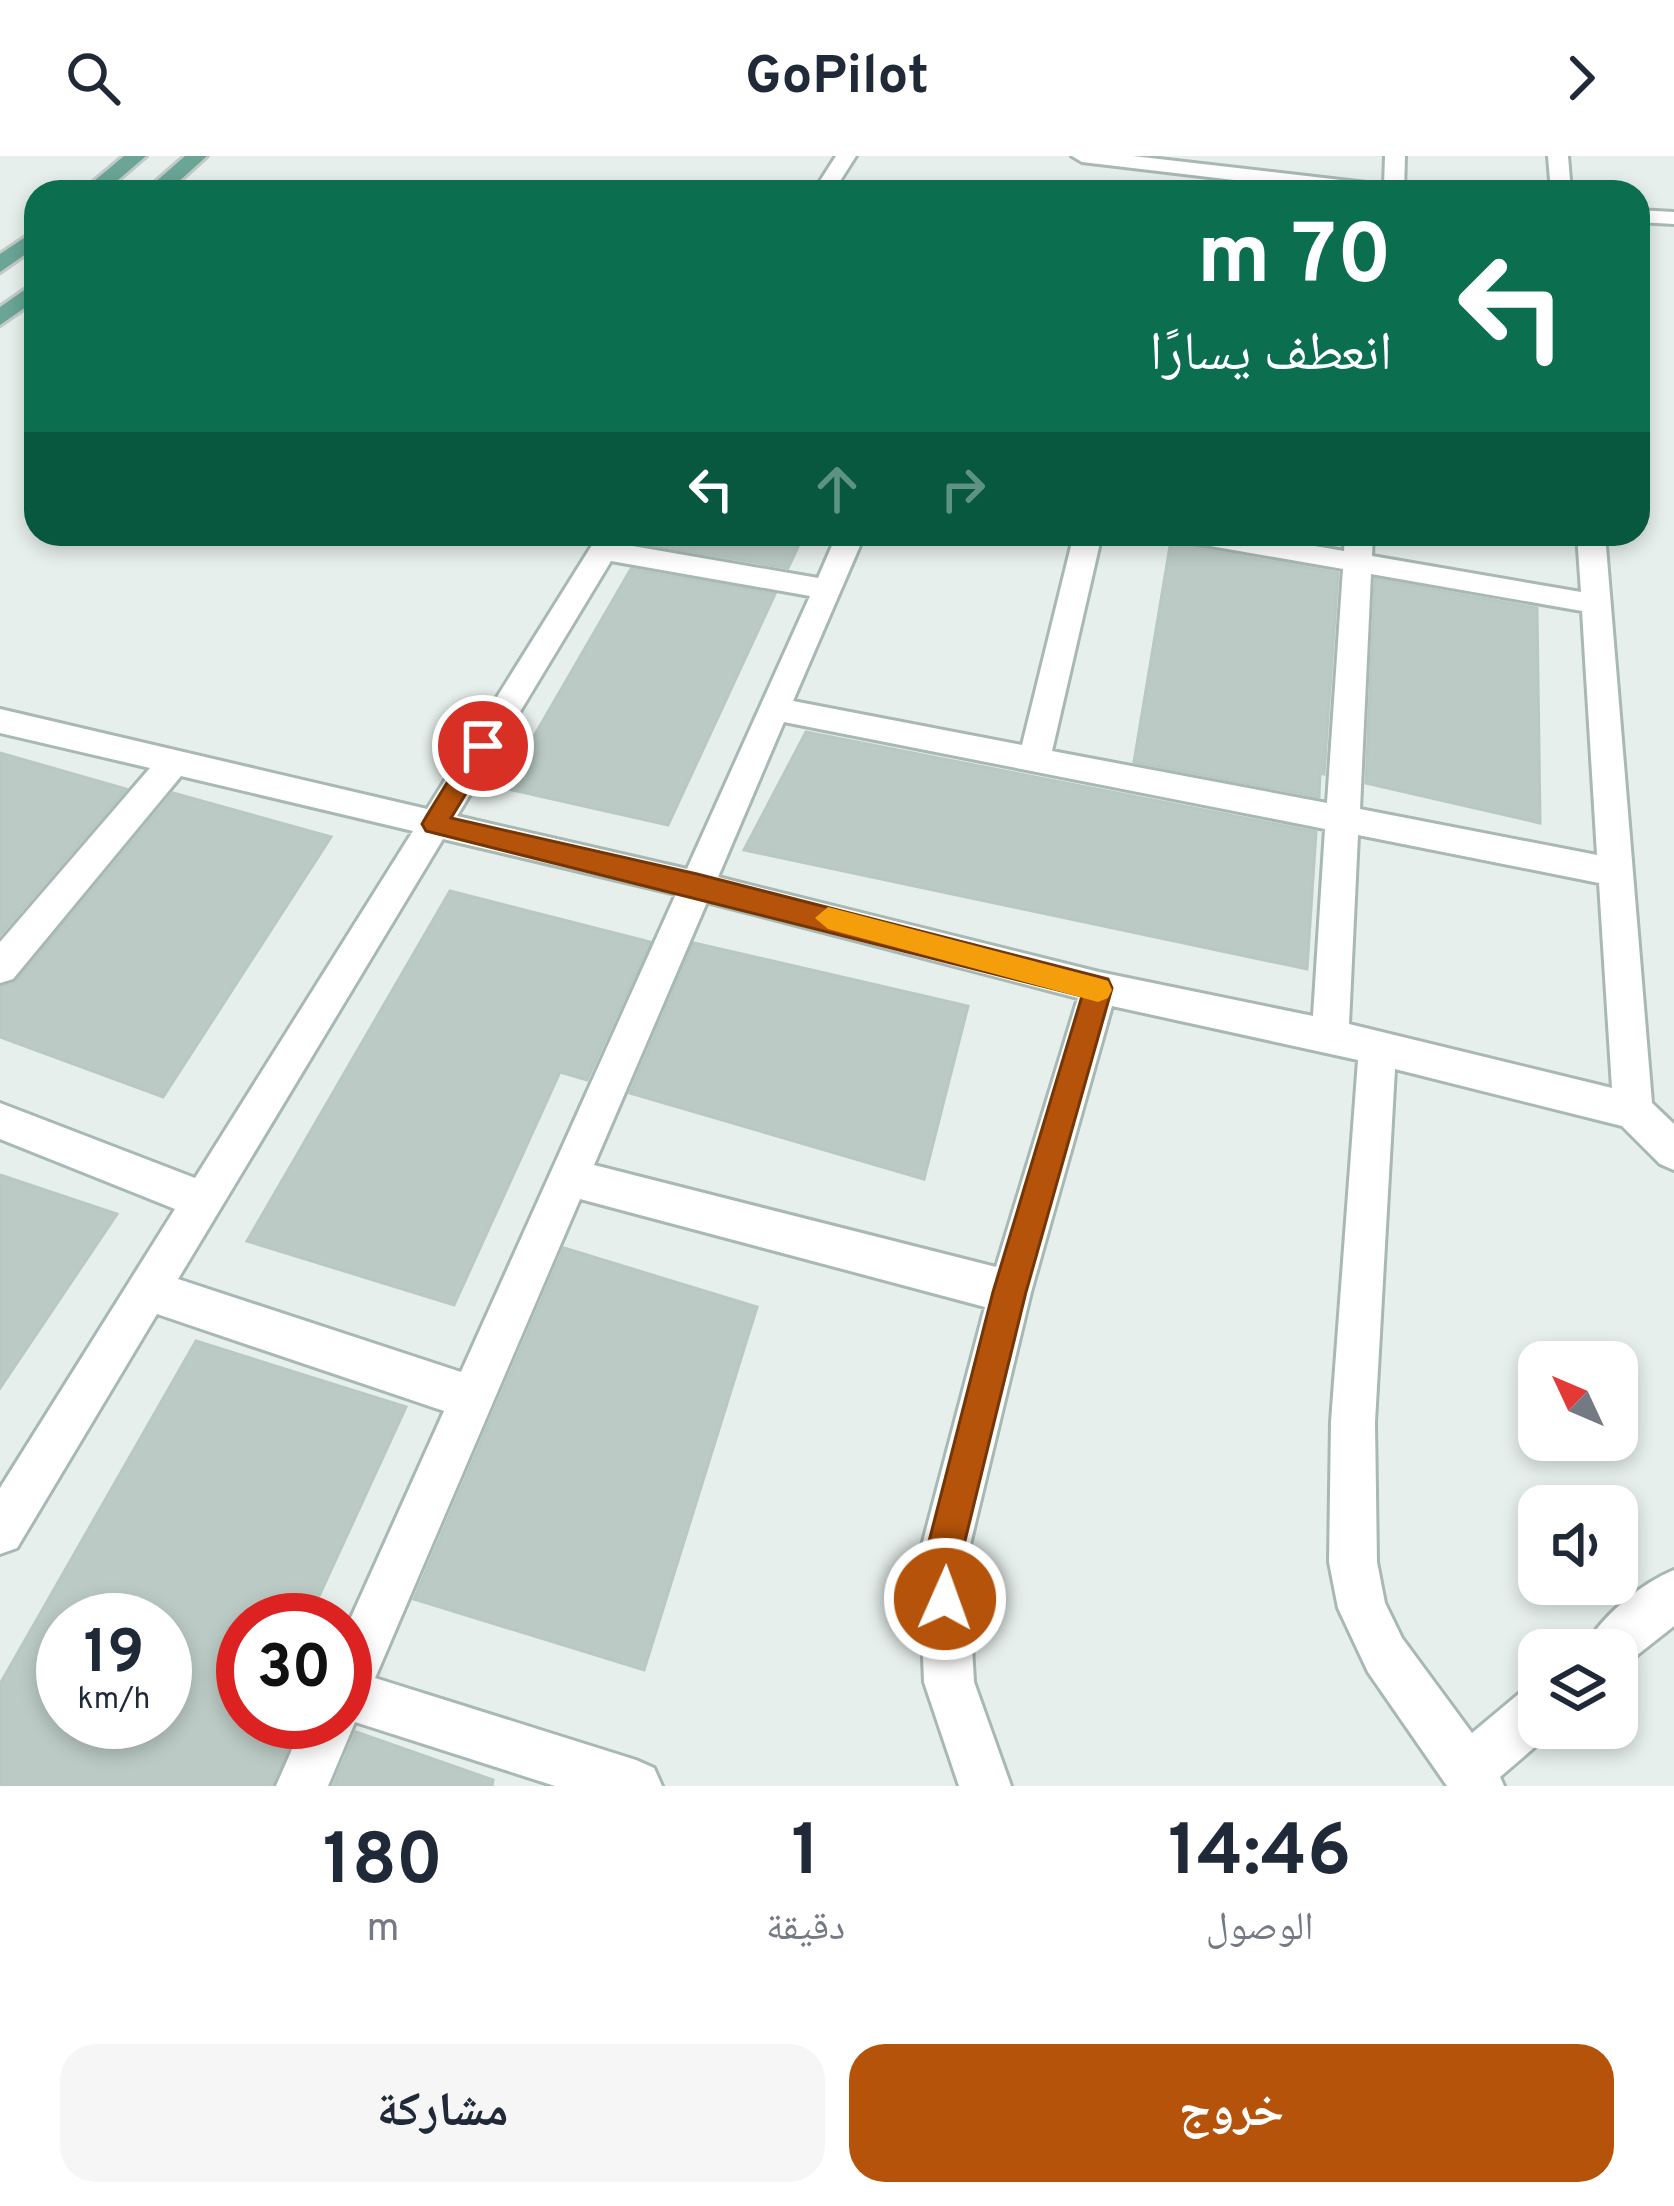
<!DOCTYPE html>
<html lang="ar">
<head>
<meta charset="utf-8">
<style>
	:root { --surface:#fff; --page:#f6f6f7; --text:#1f2937; --muted:#747a83; --accent:#b45309 }
	body { margin:0; font-family:Overpass,"Noto Naskh Arabic",sans-serif; background:var(--page); color:var(--text); direction:rtl; height:100vh; display:flex; flex-direction:column; font-size:45px; white-space:nowrap }
	* { box-sizing:border-box; margin:0 }
	p { font-size:39px; color:var(--muted) }
	.icon { flex:none; width:66px; height:66px; fill:none; stroke:currentColor; stroke-width:2; stroke-linecap:round; stroke-linejoin:round }
	.map { position:relative; height:1630px; overflow:hidden; direction:ltr }
	.panel { display:flex; flex-direction:column; background:var(--surface); flex:1 }
	.panel>* { flex:none }
	.banner { position:absolute; left:24px; top:24px; width:1626px; height:366px; border-radius:36px; box-shadow:0 6px 18px #0003; direction:rtl; background:#0b6e4f; color:#fff; overflow:hidden }
	.needle { width:78px; rotate:314deg }
	.tools { position:absolute; left:1518px; top:1185px; display:grid; gap:24px }
	.tools a { display:grid; place-items:center; width:120px; height:120px; border-radius:24px; background:var(--surface); box-shadow:0 6px 18px #0003; font-size:60px }
	.speed { position:absolute; left:36px; top:1437px; display:flex; gap:24px; font-size:60px; font-weight:700; text-align:center }
	.speed>* { display:grid; place-content:center; width:156px; height:156px; border-radius:50%; background:var(--surface); box-shadow:0 6px 18px #0003; line-height:1 }
	.speed small { font-size:30px; font-weight:400 }
	.speed .limit { border:18px solid #d22; background:#fff; color:#111 }
	.pin { position:absolute; display:grid; place-items:center; width:102px; height:102px; color:#fff; margin:-51px; border:6px solid #fff; border-radius:50%; box-shadow:0 3px 12px #0007 }
	.me { position:absolute; width:132px; margin:-66px; rotate:2deg; stroke-linejoin:round; filter:drop-shadow(0 0 9px #0008) }
	.turn { display:flex; align-items:center; gap:42px; height:252px; padding:0 60px; font-size:54px }
	.turn .icon { width:156px; height:156px; stroke-width:2.5 }
	.turn b { display:block; font-size:84px; line-height:102px }
	.lanes { display:flex; align-items:center; height:114px; padding:0 60px; background:#0003; justify-content:center; gap:60px; direction:ltr }
	.lanes .off { opacity:.35 }
	.eta { display:flex; justify-content:space-evenly; align-items:center; height:204px; text-align:center }
	.eta b { font-size:72px; font-weight:700; line-height:84px }
	.button { display:flex; gap:24px; margin-top:auto; padding:24px 60px }
	.button a { flex:1; height:138px; border-radius:36px; background:var(--accent); color:#fff; font-size:48px; font-weight:700; line-height:138px; text-align:center }
	.button a+a { background:var(--page); color:var(--text) }
	header { display:flex; justify-content:space-between; align-items:center; height:156px; padding:0 60px; background:var(--surface); font-size:54px; font-weight:700 }
	.map>svg:first-child { display:block }
	.building { fill:#bbcac4; stroke:#b8c9c2; stroke-width:3; fill-rule:evenodd }
	.lines { fill:none; stroke-linecap:round; stroke-linejoin:round }
	.minor-casing { stroke:#a8b8b2; stroke-width:6 }
	.major-casing { stroke:#c2cac8; stroke-width:6 }
	.minor { fill:#fff; fill-rule:evenodd }
	.major { fill:#6aa596; fill-rule:evenodd }
	.route { fill:#b45309; stroke:#753606; stroke-width:3 }
	.slow { fill:#f59e0b }
</style>
</head>
<body>
<header><svg class="icon" aria-label="forward" viewBox="0 0 24 24"><path d="M9 5l7 7-7 7"/></svg>GoPilot<svg class="icon" aria-label="search" viewBox="0 0 24 24"><circle cx="10" cy="10" r="6"/><path d="M15 15l6 6"/></svg></header>
<div class="map">
<svg width="1674" height="1630" viewBox="0 0 1674 1630">
	<rect width="100%" height="100%" fill="#e6efeb"/>
	<!-- building -->
	<path class="building" d="M651 378H804L788 412 645 388Z
		M1172 378 1192 391 1338 417 1324 618 1320 617 1319 641 1134 606Z
		M631 413 775 438 668 669 504 632Z
		M1375 423 1537 452 1540 667 1366 627Z
		M806 576 1316 676 1307 813 744 694Z
		M0 597 126 633 0 779Z
		M173 637 331 681 163 941 0 881V831L16 826Z
		M450 735 650 786 587 924 560 916 454 1149 247 1085Z
		M694 787 968 850 924 1023 630 937Z
		M0 1019 117 1058 0 1232Z
		M564 1092 757 1151 644 1514 414 1443Z
		M196 1185 406 1251 308 1464H243V1566H299L272 1630H0V1528ZM63 1464H165V1566H63Z
		M356 1576 493 1624 492 1630H333Z"/>
	<g class="lines">
		<defs>
			<path id="minor" d="M836 0H856L833 36H813Z
				M1072 0H1133L1384 29 1385 0H1405L1404 36H1335L1082 6Z
				M1548 0H1568L1571 36H1551Z
				M1638 54 1674 56V68L1638 66Z
				M599 378H627L621 388 818 422 837 378H865L793 545 1022 589 1074 378H1102L1052 595 1327 647 1343 413 1193 387 1179 378H1245L1344 395 1345 378H1373L1372 400 1581 436 1577 378H1605L1652 947 1674 968V1014L1660 1008 1622 970 1395 913 1375 1266 1377 1406 1385 1447 1402 1482 1472 1577 1521 1536 1539 1529V1572H1557L1500 1621 1504 1630H1447L1368 1516 1338 1452 1329 1406 1331 1266 1358 904 1112 850 1031 1136 967 1401 974 1526 1011 1630H959L924 1526 919 1401 985 1151 580 1043 375 1522 636 1604 654 1612 662 1630H555L355 1566 328 1630H276L304 1566H345V1475L444 1255 157 1158 17 1392 0 1398V1332L175 1053 0 983V947L195 1022 413 675 181 620 13 823 0 827V786L150 612 0 577V553L427 653ZM611 405 810 440 687 713 457 660ZM1371 418 1582 455 1597 699 1360 653ZM784 566 1325 673 1313 860 1099 816 718 721ZM1358 679 1599 727 1612 932 1349 868ZM443 683 676 738 461 1216 178 1123ZM707 746 1078 842 996 1111 594 1009Z
				M1674 1414V1470L1617 1515V1494H1584C1598 1462 1642 1427 1674 1414Z"/>
			<path id="major" d="M124 0H146L104 36H81Z
				M185 0H207L167 36H144Z
				M36 74V91L0 116V98Z
				M36 126V144L0 169V151Z"/>
		</defs>
		<!-- minor casing -->
		<use href="#minor" class="minor-casing"/>
		<!-- major casing -->
		<use href="#major" class="major-casing"/>
		<!-- minor -->
		<use href="#minor" class="minor"/>
		<!-- major -->
		<use href="#major" class="major"/>
	</g>
	<!-- route -->
	<path class="route" d="M483 580 495 590 451 662 697 718 1108 823 1112 832 1026 1136 961 1401 963 1443 958 1456 945 1461 932 1456 926 1443 925 1401 993 1136 1082 840 426 675 422 668 426 661 474 583Z"/>
	<!-- slow -->
	<path class="slow" d="M828 751 1098 822 1108 825 1112 834 1108 842 1098 846 828 773 815 762Z"/>
</svg>
<div class="tools">
<a><svg class="needle" viewBox="-14 -14 28 28"><path d="M0-13l5 13h-10z" fill="#e53935"/><path d="M0 13l5-13h-10z" fill="#747a83"/></svg></a>
<a><svg class="icon" aria-label="sound" viewBox="0 0 24 24"><path d="M4 9h4l5-4v14l-5-4H4zM17 9q2 3 0 6"/></svg></a>
<a><svg class="icon" aria-label="layers" viewBox="0 0 24 24"><path d="M12 4l9 5-9 5-9-5zM3 14l9 5 9-5"/></svg></a>
</div>
<div class="speed"><div>19<small>km/h</small></div><div class="limit">30</div></div>
<div class="pin" style="left:483px;top:590px;background:#d93025"><svg class="icon" aria-label="arrive" viewBox="0 0 24 24"><path d="M6 21V4h12l-3 4 3 4H6"/></svg></div>
<svg class="me" style="left:945px;top:1443px" viewBox="-20 -20 40 40"><circle r="17" fill="#b45309" stroke="#fff" stroke-width="3"/><path d="M0-11L8 9 0 5-8 9z" fill="#fff"/></svg>
<div class="banner">
<div class="turn"><svg class="icon" aria-label="left" viewBox="0 0 24 24"><path d="M17 20v-9H6M10 6l-5 5 5 5"/></svg><div><b>70 m</b>انعطف يسارًا</div></div>
<div class="lanes"><svg class="icon" aria-label="left" viewBox="0 0 24 24"><path d="M17 20v-9H6M10 6l-5 5 5 5"/></svg><svg class="icon off" aria-label="ahead" viewBox="0 0 24 24"><path d="M12 20V5M6 11l6-6 6 6"/></svg><svg class="icon off" aria-label="right" viewBox="0 0 24 24"><path d="M7 20v-9h11M14 6l5 5-5 5"/></svg></div>
</div>
</div>
<section class="panel">
<div class="eta">
<div><b>14:46</b><p>الوصول</p></div>
<div><b>1</b><p>دقيقة</p></div>
<div><b>180</b><p>m</p></div>
</div>
<div class="button"><a>خروج</a><a>مشاركة</a></div>
</section>
</body>
</html>
